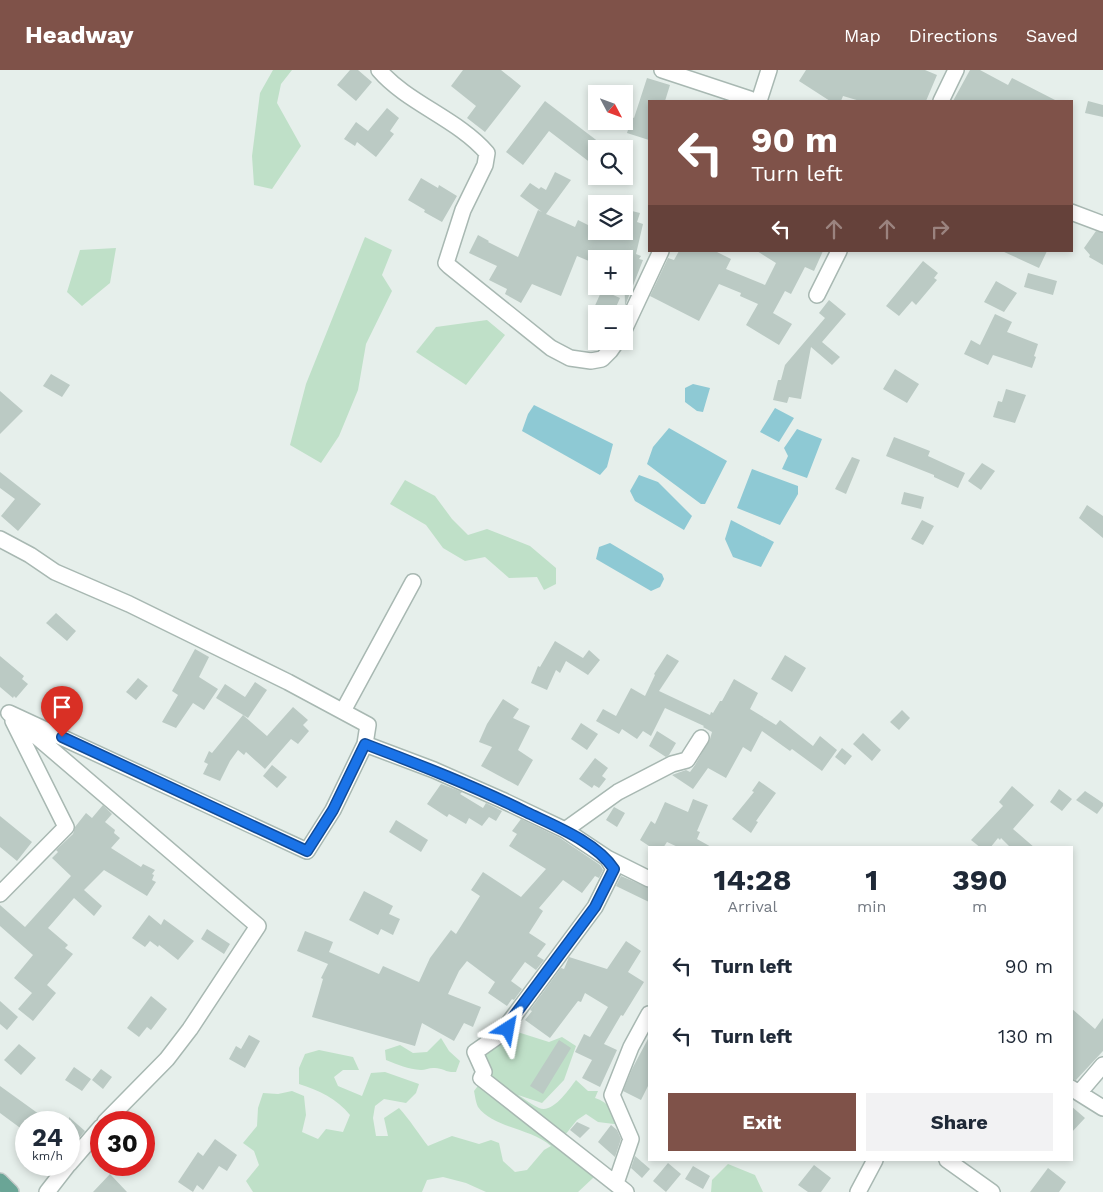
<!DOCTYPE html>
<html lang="en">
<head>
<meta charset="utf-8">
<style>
	:root { --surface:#fff; --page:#f2f2f3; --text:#1f2937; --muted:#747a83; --accent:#7f5249 }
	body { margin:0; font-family:"Work Sans",sans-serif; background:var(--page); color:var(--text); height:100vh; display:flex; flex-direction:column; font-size:19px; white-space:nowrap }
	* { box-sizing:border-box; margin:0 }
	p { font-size:16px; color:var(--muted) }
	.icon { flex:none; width:28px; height:28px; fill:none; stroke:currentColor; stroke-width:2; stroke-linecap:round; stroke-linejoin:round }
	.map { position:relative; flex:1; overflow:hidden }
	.drawer { position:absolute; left:648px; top:776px; width:425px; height:315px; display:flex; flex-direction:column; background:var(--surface); border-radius:0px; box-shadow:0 2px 8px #0003 }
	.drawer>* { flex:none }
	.top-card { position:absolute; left:648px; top:30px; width:425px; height:152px; border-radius:0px; box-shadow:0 2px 8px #0003; background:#7f5249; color:#fff; overflow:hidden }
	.needle { width:32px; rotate:131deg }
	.buttons { position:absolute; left:588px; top:15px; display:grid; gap:10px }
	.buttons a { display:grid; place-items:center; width:45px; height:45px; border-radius:0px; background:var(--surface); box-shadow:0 2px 8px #0003; font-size:25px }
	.speed { position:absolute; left:15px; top:1041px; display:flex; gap:10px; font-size:25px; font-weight:700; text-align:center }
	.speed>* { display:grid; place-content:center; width:65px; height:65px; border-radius:50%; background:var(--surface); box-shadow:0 2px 8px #0003; line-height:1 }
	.speed small { font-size:12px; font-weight:400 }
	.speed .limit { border:8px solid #d22; background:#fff; color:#111 }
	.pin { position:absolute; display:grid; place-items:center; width:42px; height:42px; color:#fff; margin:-51px -21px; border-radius:50% 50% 50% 0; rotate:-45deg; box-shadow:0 0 5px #0007 }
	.pin .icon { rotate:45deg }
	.me { position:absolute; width:55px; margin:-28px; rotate:34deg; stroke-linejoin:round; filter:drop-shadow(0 0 4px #0008) }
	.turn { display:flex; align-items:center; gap:18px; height:105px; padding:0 20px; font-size:22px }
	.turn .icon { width:65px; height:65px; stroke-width:2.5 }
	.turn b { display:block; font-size:35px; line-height:42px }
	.lanes { display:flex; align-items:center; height:48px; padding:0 20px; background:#0003; justify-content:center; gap:25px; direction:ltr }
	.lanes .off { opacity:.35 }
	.eta { display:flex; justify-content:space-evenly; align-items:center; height:85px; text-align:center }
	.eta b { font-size:30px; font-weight:700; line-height:35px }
	.cta { display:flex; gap:10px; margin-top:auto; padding:10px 20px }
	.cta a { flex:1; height:58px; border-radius:0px; background:var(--accent); color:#fff; font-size:20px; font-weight:700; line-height:58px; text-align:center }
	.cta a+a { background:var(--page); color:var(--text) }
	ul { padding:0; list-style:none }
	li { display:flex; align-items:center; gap:15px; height:70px; padding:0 20px }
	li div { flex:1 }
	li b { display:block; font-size:19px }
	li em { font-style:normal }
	header { display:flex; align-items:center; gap:30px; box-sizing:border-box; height:70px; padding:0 25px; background:var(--accent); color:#fff }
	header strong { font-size:24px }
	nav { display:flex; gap:28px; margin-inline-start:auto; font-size:18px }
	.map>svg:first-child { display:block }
	.green { fill:#bfe0c8 }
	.water { fill:#8ec9d4 }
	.building { fill:#bbcac4 }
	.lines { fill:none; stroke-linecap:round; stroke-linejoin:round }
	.minor-casing { stroke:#a8b8b2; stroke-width:18 }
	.major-casing { stroke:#c2cac8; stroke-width:18 }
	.minor { stroke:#fff; stroke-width:15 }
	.major { stroke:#6aa596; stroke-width:15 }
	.route-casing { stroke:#114b97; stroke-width:12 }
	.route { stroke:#1a73e8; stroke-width:9 }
</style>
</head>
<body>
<header>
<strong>Headway</strong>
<nav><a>Map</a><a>Directions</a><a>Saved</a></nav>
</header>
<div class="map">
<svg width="1103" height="1122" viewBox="0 0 1103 1122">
	<rect width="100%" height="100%" fill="#e6efeb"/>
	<!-- green -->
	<path class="green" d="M273 0H292L281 14 277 33 301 76 272 119 254 115 252 86 260 23Z
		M365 167 392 180 382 205 392 221 366 274 358 320 339 366 321 393 290 375 306 314Z
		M116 178 110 213 82 236 67 222 80 180Z
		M487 250 505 265 466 315 416 282 436 257Z
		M405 410 435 426 452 449 468 465 487 459 530 476 556 498V514L544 520 537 507 509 508 485 487 465 491 443 478 426 455 390 434Z
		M508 959 549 972 562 967 576 976 564 1010 542 1033 518 1025C525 1029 532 1035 539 1038 553 1044 569 1019 576 1010L588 1021H598L595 1028C608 1032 617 1043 622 1055L598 1052 586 1044 577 1050 565 1065 600 1096 593 1108 578 1122H486L466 1113 443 1107 427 1110 422 1122H253L246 1111 259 1095 254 1081 243 1073 257 1056 258 1038 263 1023 278 1024 292 1021 304 1026 306 1045 302 1062 318 1069 326 1059 343 1062 350 1045C337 1029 319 1020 299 1014V998L305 984 319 980 353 987 359 1000H343L334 1007 338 1016 362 1026 371 1003 385 1002 419 1014 416 1023 406 1033 384 1029 375 1036 373 1048 376 1066H388L384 1048 399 1038C410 1050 418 1063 428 1076L452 1066 479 1074 491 1070 499 1073 503 1091 515 1102 527 1100 544 1080 551 1076C531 1058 493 1058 478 1037 476 1033 475 1026 474 1021L483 1009 487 977Z
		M441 968 449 981 460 991 456 1002C446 1003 442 997 433 998 429 998 425 1000 421 1000 408 999 398 995 386 990L385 980 400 975 413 983 427 982Z
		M728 1094 755 1105 763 1122H711L712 1110Z"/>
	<!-- water -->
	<path class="water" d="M693 314 710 318 703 342 697 341 685 332V318Z
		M534 335 613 374 607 397 600 405 522 361 528 344Z
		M775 338 794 348 779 372 760 362Z
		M669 358 727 391 705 434H701L647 394 653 377Z
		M797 359 822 369 807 408 782 399 788 386 784 378Z
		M752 399 798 416V424L780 455 737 438Z
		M639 405 658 412 692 446 684 460 635 431 630 421Z
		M731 450 774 472 761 497 733 487 725 469Z
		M610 473 662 504 664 509 660 517 651 521 596 489 599 477Z"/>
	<!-- building -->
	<path class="building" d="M350 0H358L372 12 356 31 337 15Z
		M463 0H501L521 16 485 62 467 48 476 36 451 16Z
		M806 0H925L937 5 926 31H860L843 26 841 31H830L799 11Z
		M970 0H980L1008 15 1012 8 1057 31H953Z
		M647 8 670 15 665 31H649V70L627 63 632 47 634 48Z
		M545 31 608 79H596V97L549 61 523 95 506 82Z
		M1088 31 1103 35V47L1085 43Z
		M387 38 399 48 390 61 394 64 376 87 357 72 355 76 344 69 356 52 368 61Z
		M555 102 571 110 546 144 575 157 578 150 596 159V161H624V139L640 143 637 152 643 154 636 184 641 186 639 189 643 190 625 236 624 189H596V194L577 186 561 226 532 214 521 233 505 224 507 219 489 210 497 196 469 183 478 165 489 171 488 172 518 187 538 140 542 142 520 126 530 113 539 119 541 117 546 120Z
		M421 108 438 118 439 115 457 126 442 152 424 142 425 140 408 130Z
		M1096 161 1103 163V195L1089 187 1090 185 1084 178Z
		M679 181H715L731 189 726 199 765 215 776 193 757 181H823L814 201 805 197 791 224 785 221 773 243 792 254 779 275 746 255 758 234 740 226 741 223 719 214 699 251 650 226 668 188 674 190Z
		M1002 181H1047L1039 198Z
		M923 191 938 203 934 208 937 210 916 235 912 231 899 246 886 236Z
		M1028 203 1057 211 1053 225 1024 217Z
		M996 211 1017 223 1004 242 984 232Z
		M602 220 620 228 613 244H601L593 240Z
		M829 230 846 244 822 272 840 287 832 295 811 277 801 329 789 327 787 333 773 330 778 310H781L785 295 825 248 819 243Z
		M995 244 1012 252 1007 262 1038 274 1034 286 1036 287 1032 298 993 285 988 295 964 284 971 270 980 275Z
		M895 299 919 314 907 333 883 319Z
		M51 304 70 315 62 327 43 316Z
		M1006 319 1026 325 1015 353 993 347 998 331 1002 332Z
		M0 321 23 341 0 364Z
		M894 367 930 381 928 386 965 403 958 418 934 407V405L886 386Z
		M852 387 860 390 846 424 835 419Z
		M982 393 995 401 981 420 968 411Z
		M0 402 41 434 18 461 1 446 15 429 0 418Z
		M904 422 924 427 921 439 901 434Z
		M1087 435 1103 446V468L1079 448Z
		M922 450 934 456 923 475 911 469Z
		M56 543 76 561 67 571 46 553Z
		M555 571 583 588 589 580 600 590 588 605 566 591 560 603 556 600 547 620 531 613 538 596 540 597Z
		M195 579 209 587 199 607 218 619 204 640 193 633 176 658 162 652 178 625 172 621Z
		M667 584 679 591 659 621 710 645 711 642 713 643 720 631H722L734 609 758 623 750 639 776 655 780 650 813 676 820 666 837 680 822 701 792 679 790 681 762 661 751 682 743 677 726 708 708 698 693 719 672 705 686 700 690 702 695 695 710 669 712 662 703 657 704 656 665 638 651 666 643 661 637 669 622 659 619 664 596 651 603 639 616 646 631 618 645 626 655 605 654 604Z
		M785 585 806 598 792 622 771 609Z
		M0 586 24 606 22 609 28 614 16 628 14 626 13 628 0 617Z
		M138 608 148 616 136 630 126 622Z
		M255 612 267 620 248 648 216 628 225 614 245 627Z
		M503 629 519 639 513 648 530 656 518 680 533 690 518 716 481 696 492 677 479 672 487 654Z
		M293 637 308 650 303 655 309 661 298 674 291 669 265 699 246 682 244 685 238 680 230 691 220 711 203 704 208 694 204 692 209 681 212 683 243 645 267 666Z
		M902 640 910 648 899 660 890 652Z
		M581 653 598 664 587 680 571 669Z
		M657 661 676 673 669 685 666 687 649 676Z
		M863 663 881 680 872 691 853 674Z
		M842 678 852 686 845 695 835 687Z
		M595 688 608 698 602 706 606 709 599 718 594 715 592 718 579 709Z
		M272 695 287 707 277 718 263 706Z
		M759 711 776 723 756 751 758 752 751 763 732 749 754 722 752 721Z
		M441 714 462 722 460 724 483 738 486 733 502 741 496 751 489 747 482 756 469 748 466 754 449 744 447 747 427 734Z
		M1012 716 1034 735 1013 759 1035 778H1011L1001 768 1000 770 998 768 990 778H981L971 770 1003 736 999 732Z
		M1059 719 1072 729 1062 741 1050 732Z
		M1085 721 1103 733V736L1097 744 1076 730Z
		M693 729 708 735 697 761 700 762 697 769 713 778H680L667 772 663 778H652L640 770 651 751 655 754 665 732 688 742Z
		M103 735 112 744 105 752 115 760 114 763 120 768 111 778 141 797 143 794 155 800 152 804 154 805 152 810 156 812 147 826 104 800 84 820 102 836 94 846 74 828 48 858 68 875 65 878 73 884 47 915 56 923 33 951 18 939 32 923 14 908 33 885 0 856V835L25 857 71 806 52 788 58 782 56 780 73 764 75 757 86 743 92 748Z
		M614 737 625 743 617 757 606 750Z
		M0 746 32 772 17 791 0 777Z
		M521 749 560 768 600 795 603 800 599 808 595 806 582 823 563 810 539 838 543 841 529 863 546 874 537 886 544 890 536 900 525 892 511 911 522 919 514 930 512 929 507 936 488 923 495 912 467 891 459 901 448 924 481 937 473 957 464 953 454 971 422 953 415 976 312 947 323 909 321 908 328 894 297 881 305 861 333 872 329 882 379 904 383 896 419 912 430 888 451 860 456 864 480 826 471 820 483 802 521 827 546 799 509 776 517 764 512 761Z
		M396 750 428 770 421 782 389 762Z
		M621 806 649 818V832L616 816Z
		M364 821 393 836 389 844 400 849 393 865 381 859 378 865 349 850Z
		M149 845 161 855 164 849 194 871 178 890 159 875 158 877 150 871 145 877 132 868Z
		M207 859 230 874 224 884 201 869Z
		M626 871 641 881 628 902 644 912 623 946 621 945 604 974 617 980 600 1017 582 1008 592 990 575 982 584 964 590 967 608 937 585 923 581 932 578 931 550 968 525 950 532 941 530 940 561 898 564 899 569 887 607 899Z
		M151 926 167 939 151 960 147 957 139 967 127 958Z
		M0 931 18 947 7 960 0 954Z
		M1071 938 1095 959 1103 948V981L1076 1010 1071 1009Z
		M249 965 260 971 245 998 229 989 236 976 241 979Z
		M649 967V1014L641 1030 623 1021 632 999Z
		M559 970 571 978 543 1024 530 1016Z
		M19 974 36 988 21 1005 4 990Z
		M74 997 91 1009 82 1021 65 1010Z
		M101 999 112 1007 103 1019 92 1010Z
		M0 1016 50 1052H26L23 1060 0 1043Z
		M1071 1036 1085 1048 1071 1063Z
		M69 1047 85 1061 69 1080Z
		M577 1052 590 1058 580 1068 570 1060Z
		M611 1055 617 1060 621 1069 615 1087 598 1072Z
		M215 1069 237 1085 227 1101 219 1096 203 1120 197 1115 193 1122 178 1112 198 1082 203 1086Z
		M635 1086 650 1099 642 1108 631 1098Z
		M668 1093 681 1104 666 1122 653 1111Z
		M814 1095 831 1108 821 1122H808L798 1115Z
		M693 1096 710 1106 703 1119 685 1109Z
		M1048 1098 1066 1112 1059 1122H1030Z
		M110 1104 127 1122H93Z"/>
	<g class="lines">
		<defs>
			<path id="minor" d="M379 0C407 33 458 49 487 83L485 95 463 140 447 190 446 193 449 196 551 278 570 288 591 291 602 289 610 281 617 271
				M662 0 750 29
				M759 31 769 0
				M941 31 956 0
				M1071 142 1103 154
				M817 225 839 181
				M624 260 661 181
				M0 469 30 485 55 502 129 534 288 612 368 655 365 674 333 740 307 781 9 643 258 856 190 959 167 989 105 1052
				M343 641 413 512
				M365 674 434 700 502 730 565 760 607 788 649 809
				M565 760 618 722 672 694 687 690 701 668
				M607 788 614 799 595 837 508 954V959L475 982 484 1002 481 1008 626 1122
				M0 824 66 757 13 651
				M1071 1018 1103 1038
				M1079 1023 1103 995
				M947 1090 992 1122
				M69 1094 101 1057
				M616 1113 631 1069 612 1025 631 977 649 944
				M47 1122 68 1095
				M858 1122 875 1090"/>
			<path id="major" d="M0 1111 11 1122"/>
		</defs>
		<!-- minor casing -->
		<use href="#minor" class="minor-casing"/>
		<!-- major casing -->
		<use href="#major" class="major-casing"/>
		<!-- minor -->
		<use href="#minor" class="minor"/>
		<!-- major -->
		<use href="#major" class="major"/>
	</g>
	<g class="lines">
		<defs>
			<path id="route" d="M62 667 307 781 333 740 365 674C420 695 474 716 526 742 555 756 596 772 614 799L595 837 508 954V959"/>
		</defs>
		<!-- route casing -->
		<use href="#route" class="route-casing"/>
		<!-- route -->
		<use href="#route" class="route"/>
	</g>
</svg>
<div class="buttons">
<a><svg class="needle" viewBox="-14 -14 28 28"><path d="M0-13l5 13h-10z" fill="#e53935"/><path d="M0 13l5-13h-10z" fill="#747a83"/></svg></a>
<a><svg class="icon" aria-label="search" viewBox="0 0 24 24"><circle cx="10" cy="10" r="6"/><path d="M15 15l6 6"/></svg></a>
<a><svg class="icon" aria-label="layers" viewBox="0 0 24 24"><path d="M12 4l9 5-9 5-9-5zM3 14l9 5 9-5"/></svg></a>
<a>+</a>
<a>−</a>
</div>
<div class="speed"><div>24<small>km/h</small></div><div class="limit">30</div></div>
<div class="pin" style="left:62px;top:667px;background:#d93025"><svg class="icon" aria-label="arrive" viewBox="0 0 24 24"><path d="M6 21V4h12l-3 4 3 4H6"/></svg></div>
<svg class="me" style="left:508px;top:959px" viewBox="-20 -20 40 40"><path d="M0-17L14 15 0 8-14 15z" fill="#1a73e8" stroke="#fff" stroke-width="4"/></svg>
<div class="top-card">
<div class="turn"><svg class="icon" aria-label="left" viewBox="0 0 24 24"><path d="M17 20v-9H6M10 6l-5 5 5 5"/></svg><div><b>90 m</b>Turn left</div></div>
<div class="lanes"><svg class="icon" aria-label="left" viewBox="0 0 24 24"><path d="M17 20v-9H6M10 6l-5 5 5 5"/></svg><svg class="icon off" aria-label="ahead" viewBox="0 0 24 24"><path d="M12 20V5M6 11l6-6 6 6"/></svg><svg class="icon off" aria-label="ahead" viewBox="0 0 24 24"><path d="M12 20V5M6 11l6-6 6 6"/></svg><svg class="icon off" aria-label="right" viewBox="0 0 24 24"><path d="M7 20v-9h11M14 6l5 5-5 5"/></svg></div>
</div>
<section class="drawer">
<div class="eta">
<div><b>14:28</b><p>Arrival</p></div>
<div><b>1</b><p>min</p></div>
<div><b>390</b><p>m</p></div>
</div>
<ul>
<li><svg class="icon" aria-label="left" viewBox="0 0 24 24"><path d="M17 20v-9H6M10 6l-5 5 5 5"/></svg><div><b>Turn left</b></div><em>90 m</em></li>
<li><svg class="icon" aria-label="left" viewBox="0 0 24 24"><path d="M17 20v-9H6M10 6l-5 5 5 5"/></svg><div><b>Turn left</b></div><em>130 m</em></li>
</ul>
<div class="cta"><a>Exit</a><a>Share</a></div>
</section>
</div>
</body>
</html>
